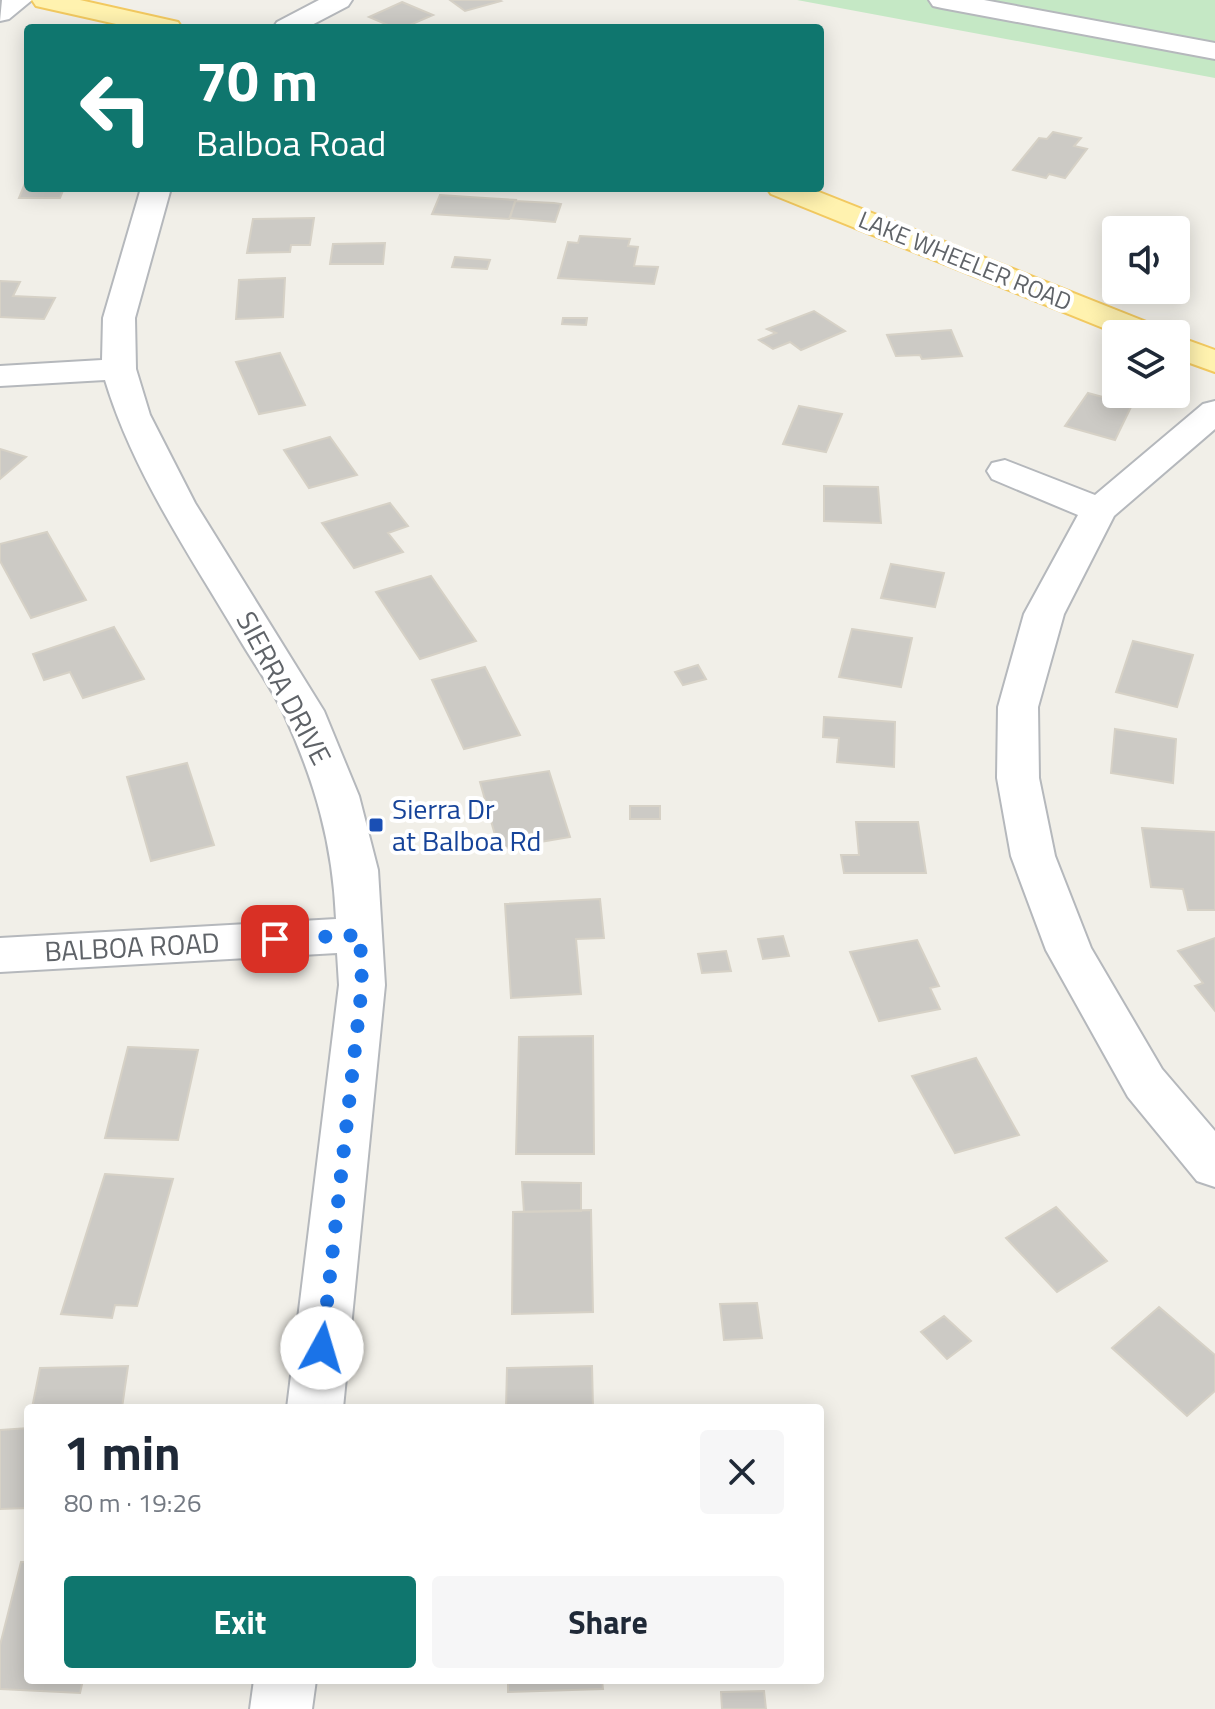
<!DOCTYPE html>
<html lang="en">
<head>
<meta charset="utf-8">
<style>
	:root { --surface:#fff; --page:#f6f6f7; --text:#1f2937; --muted:#747a83; --accent:#0f766e }
	body { margin:0; font-family:"Titillium Web",sans-serif; background:var(--page); color:var(--text); height:100vh; display:flex; flex-direction:column; font-size:30px; white-space:nowrap }
	* { box-sizing:border-box; margin:0 }
	p { font-size:26px; color:var(--muted) }
	.icon { flex:none; width:44px; height:44px; fill:none; stroke:currentColor; stroke-width:2; stroke-linecap:round; stroke-linejoin:round }
	.map { position:relative; flex:1; overflow:hidden }
	.sheet { position:absolute; left:24px; top:1404px; width:800px; height:280px; display:flex; flex-direction:column; background:var(--surface); border-radius:8px; box-shadow:0 4px 20px #0003 }
	.sheet>* { flex:none }
	.guide { position:absolute; left:24px; top:24px; width:800px; height:168px; border-radius:8px; box-shadow:0 4px 20px #0003; background:#0f766e; color:#fff; overflow:hidden }
	.fabs { position:absolute; left:1102px; top:216px; display:grid; gap:16px }
	.fabs a { display:grid; place-items:center; width:88px; height:88px; border-radius:8px; background:var(--surface); box-shadow:0 4px 20px #0003; font-size:40px }
	.pin { position:absolute; display:grid; place-items:center; width:68px; height:68px; color:#fff; margin:-34px; border-radius:16px; box-shadow:0 4px 12px #0006 }
	.me { position:absolute; width:88px; margin:-44px; rotate:6deg; stroke-linejoin:round; filter:drop-shadow(0 0 6px #0008) }
	.turn { display:flex; align-items:center; gap:28px; height:168px; padding:0 40px; font-size:36px }
	.turn .icon { width:104px; height:104px; stroke-width:2.5 }
	.turn b { display:block; font-size:56px; line-height:68px }
	.round { display:grid; place-items:center; flex:none; width:84px; height:84px; border-radius:8px; background:var(--page) }
	.summary { display:flex; align-items:center; justify-content:space-between; height:136px; padding:0 40px }
	h1 { font-size:48px; font-weight:700; line-height:60px }
	.cta { display:flex; gap:16px; margin-top:auto; padding:16px 40px }
	.cta a { flex:1; height:92px; border-radius:8px; background:var(--accent); color:#fff; font-size:32px; font-weight:700; line-height:92px; text-align:center }
	.cta a+a { background:var(--page); color:var(--text) }
	.map>svg:first-child { display:block }
	.green { fill:#c5e8c5 }
	.building { fill:#cccac5; stroke:#d6d1c6; stroke-width:2 }
	.lines { fill:none; stroke-linecap:round; stroke-linejoin:round }
	.minor-casing { stroke:#b5b8bc; stroke-width:4 }
	.major-casing { stroke:#f2c960; stroke-width:4 }
	.minor { fill:#fff; fill-rule:evenodd }
	.major { fill:#fff2af; fill-rule:evenodd }
	.route { stroke:#1a73e8; stroke-width:14; stroke-dasharray:0 25.2 }
	.transit-dot { fill:#1a4fb4; stroke:#fff; stroke-width:3 }
	.labels { text-anchor:middle; stroke-width:8; stroke-linejoin:round; paint-order:stroke }
	.far-street-label { font-size:24px; fill:#5f6368; stroke:#fff }
	.street-label { font-size:28px; fill:#5f6368; stroke:#fff }
	.transit-label { font-size:28px; fill:#164399; stroke:#fff; text-anchor:start }
</style>
</head>
<body>
<div class="map">
<svg width="1215" height="1709" viewBox="0 0 1215 1709">
	<rect width="100%" height="100%" fill="#f1efe8"/>
	<!-- green -->
	<path class="green" d="M797 0H1215V78Z"/>
	<!-- building -->
	<path class="building" d="M450 0H499L501 1 465 11Z
		M402 2 433 15 403 28H395L369 17Z
		M1053 132 1081 138 1074 146 1087 149 1065 178 1049 174 1046 178 1013 170 1039 138 1047 139Z
		M28 176V188H64L60 198H19Z
		M440 195 485 198 516 200 509 219 432 214Z
		M515 201 554 203 561 204 555 222 510 218Z
		M314 218 310 245H291L290 252 247 253 253 219Z
		M580 236 630 239 628 246 638 247 634 266 658 267 654 284 558 278 568 242 578 243Z
		M385 243 383 264H330L333 244Z
		M455 257 490 260 487 269 452 267Z
		M285 278 283 317 236 319 239 280Z
		M0 281 20 282 13 296 55 298 44 319 0 317Z
		M814 311 845 331 801 350 790 342 773 349 759 340 776 333 767 329Z
		M563 318H587L586 325 562 324Z
		M951 330 962 356 922 359 920 355 896 356 887 335Z
		M280 353 305 405 259 414 236 362Z
		M1088 393 1132 405 1115 440 1065 426Z
		M799 406 842 414 826 452 783 444Z
		M330 437 357 475 309 488 284 450Z
		M0 449 26 457 0 479Z
		M824 486 878 487 881 523 824 521Z
		M390 503 408 526 388 533 403 552 354 568 322 523Z
		M47 532 86 600 31 618 0 561V544Z
		M891 564 944 573 935 607 881 598Z
		M431 576 476 641 420 659 376 592Z
		M114 627 144 679 83 698 70 672 44 680 33 654Z
		M852 629 912 638 901 687 839 677Z
		M1133 641 1193 655 1177 707 1116 692Z
		M698 665 706 679 683 685 675 672Z
		M485 667 520 735 464 749 432 680Z
		M824 717 895 722 894 767 837 762 839 738 823 737Z
		M1115 729 1176 739 1173 783 1111 773Z
		M187 763 214 845 151 861 127 777Z
		M549 771 570 837 499 849 480 782Z
		M630 806H660V819H630Z
		M856 822H918L926 873H844L841 855H859Z
		M1142 828 1215 832V910H1188L1183 889 1151 887Z
		M600 899 604 938 576 939 581 994 511 998 505 904Z
		M783 936 789 956 763 959 758 939Z
		M1215 938V1011L1195 986 1203 983 1178 951Z
		M917 940 939 986 930 988 940 1009 879 1021 850 952Z
		M726 951 731 971 702 973 698 954Z
		M593 1036 594 1154H516L519 1037Z
		M128 1047 198 1050 178 1140 105 1138Z
		M976 1058 1019 1135 955 1153 912 1076Z
		M105 1174 173 1179 137 1306 115 1305 112 1318 61 1314Z
		M522 1182 581 1183V1211L524 1212Z
		M1056 1207 1107 1261 1057 1292 1006 1238Z
		M591 1210 593 1312 512 1314 513 1212Z
		M757 1303 762 1338 724 1340 720 1304Z
		M1159 1307 1215 1355V1391L1187 1416 1112 1348Z
		M944 1316 971 1341 947 1359 921 1332Z
		M128 1366 122 1408H32L40 1368Z
		M592 1366 593 1408H506L507 1368Z
		M28 1428V1508L0 1509V1430Z
		M21 1562H28V1680H83L80 1693 0 1689V1645Z
		M508 1680H602L603 1689 508 1692Z
		M764 1691 766 1709H722L721 1692Z"/>
	<g class="lines">
		<defs>
			<path id="minor" d="M32 0 9 19 0 21 2 0Z
				M319 0H352L348 6 306 28H273L277 22Z
				M929 0H984L1215 43V59L942 8 933 6Z
				M141 188H171L135 318 136 369 150 415 195 503 324 711 359 796 378 870 385 985 343 1408H287L339 985 337 953 0 972V938L336 919C333 844 315 782 284 714 272 688 254 664 240 640 191 557 133 473 105 380L0 386V366L102 360 103 318Z
				M1215 401V429L1114 516 1064 614 1038 707 1039 778 1055 856 1091 948 1162 1069 1215 1131V1187L1197 1181 1128 1097 1046 950 1011 856 997 778 998 707 1024 614 1078 515 992 479 987 471 992 463 1005 460 1095 495 1203 404Z
				M254 1680H316L312 1709H250Z"/>
			<path id="major" d="M32 0H80L178 22 182 28H134L36 6Z
				M767 188H809L1159 327 1164 334H1118L771 194Z
				M1176 336 1215 350V372L1176 358Z"/>
		</defs>
		<!-- minor casing -->
		<use href="#minor" class="minor-casing"/>
		<!-- major casing -->
		<use href="#major" class="major-casing"/>
		<!-- minor -->
		<use href="#minor" class="minor"/>
		<!-- major -->
		<use href="#major" class="major"/>
	</g>
	<g class="lines">
		<!-- route -->
		<path class="route" d="M275 939 360 935 362 985 322 1348"/>
	</g>
	<!-- markers -->
	<rect class="transit-dot" x="368" y="817" width="16" height="16" rx="4"/>
	<g class="labels">
		<!-- far-street labels -->
		<g class="far-street-label">
			<text transform="translate(965 261) rotate(22)" y="8">LAKE WHEELER ROAD</text>
		</g>
		<!-- street labels -->
		<g class="street-label">
			<text transform="translate(284 688) rotate(62)" y="10">SIERRA DRIVE</text>
			<text transform="translate(132 947) rotate(-3)" y="10">BALBOA ROAD</text>
		</g>
		<!-- transit labels -->
		<g class="transit-label">
			<text x="392" y="819">Sierra Dr<tspan x="392" dy="32">at Balboa Rd</tspan></text>
		</g>
	</g>
</svg>
<div class="fabs">
<a><svg class="icon" aria-label="sound" viewBox="0 0 24 24"><path d="M4 9h4l5-4v14l-5-4H4zM17 9q2 3 0 6"/></svg></a>
<a><svg class="icon" aria-label="layers" viewBox="0 0 24 24"><path d="M12 4l9 5-9 5-9-5zM3 14l9 5 9-5"/></svg></a>
</div>
<div class="pin" style="left:275px;top:939px;background:#d93025"><svg class="icon" aria-label="arrive" viewBox="0 0 24 24"><path d="M6 21V4h12l-3 4 3 4H6"/></svg></div>
<svg class="me" style="left:322px;top:1348px" viewBox="-20 -20 40 40"><circle r="19" fill="#fff"/><path d="M0-13L10 11 0 6-10 11z" fill="#1a73e8"/></svg>
<div class="guide">
<div class="turn"><svg class="icon" aria-label="left" viewBox="0 0 24 24"><path d="M17 20v-9H6M10 6l-5 5 5 5"/></svg><div><b>70 m</b>Balboa Road</div></div>
</div>
<section class="sheet">
<div class="summary"><div><h1>1 min</h1><p>80 m · 19:26</p></div><a class="round"><svg class="icon" aria-label="close" viewBox="0 0 24 24"><path d="M6 6l12 12M18 6L6 18"/></svg></a></div>
<div class="cta"><a>Exit</a><a>Share</a></div>
</section>
</div>
</body>
</html>
